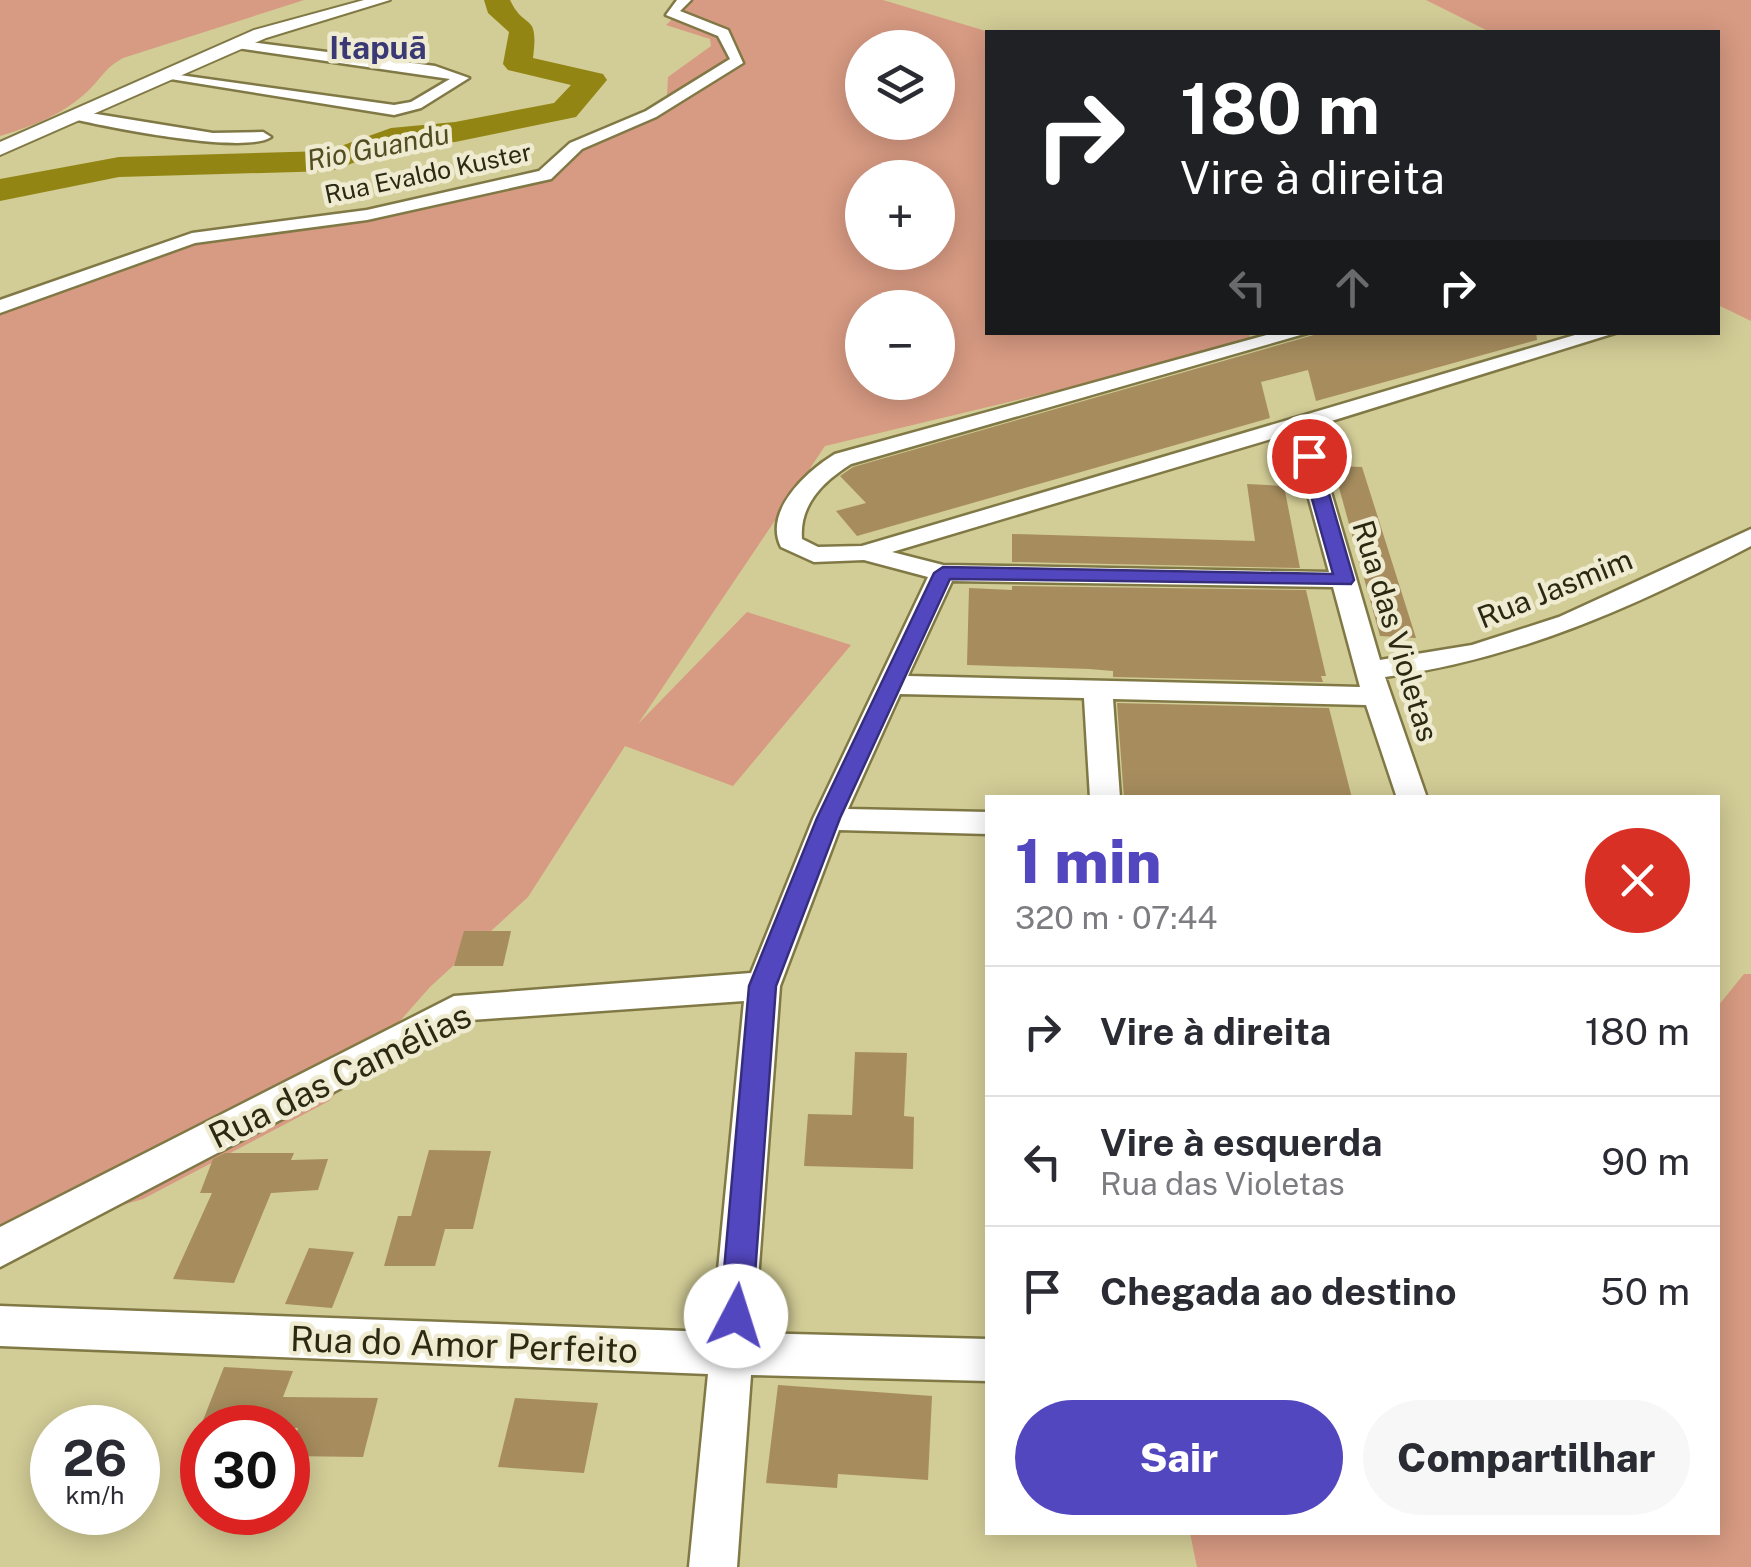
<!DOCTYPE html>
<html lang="pt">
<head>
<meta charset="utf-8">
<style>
	:root { --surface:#fff; --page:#f7f7f7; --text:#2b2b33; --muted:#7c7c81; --line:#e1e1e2; --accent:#5347bf }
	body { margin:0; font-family:"Public Sans",sans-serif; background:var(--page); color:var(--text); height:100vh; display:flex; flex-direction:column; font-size:38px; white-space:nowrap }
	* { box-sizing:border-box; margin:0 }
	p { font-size:32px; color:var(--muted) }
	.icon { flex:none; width:55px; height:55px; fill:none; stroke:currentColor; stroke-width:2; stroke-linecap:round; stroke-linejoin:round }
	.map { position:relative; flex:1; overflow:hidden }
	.drawer { position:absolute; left:985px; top:795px; width:735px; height:740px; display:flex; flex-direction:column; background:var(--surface); border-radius:0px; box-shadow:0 5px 25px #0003 }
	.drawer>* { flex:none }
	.guide { position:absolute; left:985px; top:30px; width:735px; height:305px; border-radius:0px; box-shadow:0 5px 25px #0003; background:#202124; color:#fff; overflow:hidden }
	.fabs { position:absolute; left:845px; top:30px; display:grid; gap:20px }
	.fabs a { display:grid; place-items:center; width:110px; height:110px; border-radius:50%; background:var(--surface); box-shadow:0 5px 25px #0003; font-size:50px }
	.speed { position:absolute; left:30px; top:1405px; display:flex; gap:20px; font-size:50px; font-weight:700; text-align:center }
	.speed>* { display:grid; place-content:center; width:130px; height:130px; border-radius:50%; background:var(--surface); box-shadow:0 5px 25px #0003; line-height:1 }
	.speed small { font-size:25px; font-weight:400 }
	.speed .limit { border:15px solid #d22; background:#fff; color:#111 }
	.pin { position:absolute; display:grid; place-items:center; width:85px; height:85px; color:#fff; margin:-42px; border:5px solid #fff; border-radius:50%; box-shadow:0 2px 10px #0007 }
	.me { position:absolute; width:110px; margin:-55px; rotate:5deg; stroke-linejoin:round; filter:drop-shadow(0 0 8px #0008) }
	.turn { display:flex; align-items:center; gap:35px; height:210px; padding:0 30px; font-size:45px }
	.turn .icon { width:130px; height:130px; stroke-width:2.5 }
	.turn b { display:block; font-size:70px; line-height:85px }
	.lanes { display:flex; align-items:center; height:95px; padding:0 30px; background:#0003; justify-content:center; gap:50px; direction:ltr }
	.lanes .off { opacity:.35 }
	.round { display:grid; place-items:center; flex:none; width:105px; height:105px; border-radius:52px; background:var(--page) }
	.head { display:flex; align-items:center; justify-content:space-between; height:170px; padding:0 30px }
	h1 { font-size:60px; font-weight:800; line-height:75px; color:var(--accent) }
	.cta { display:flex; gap:20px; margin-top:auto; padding:20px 30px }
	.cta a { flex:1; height:115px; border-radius:60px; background:var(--accent); color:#fff; font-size:40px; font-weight:800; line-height:115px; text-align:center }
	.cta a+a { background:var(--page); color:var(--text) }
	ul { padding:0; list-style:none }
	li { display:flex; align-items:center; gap:30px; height:130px; padding:0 30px; border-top:2px solid var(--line) }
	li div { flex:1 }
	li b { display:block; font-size:38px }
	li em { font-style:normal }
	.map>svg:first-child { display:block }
	.green { fill:#d79a82; fill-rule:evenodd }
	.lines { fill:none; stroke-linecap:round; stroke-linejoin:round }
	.river { fill:#928513; fill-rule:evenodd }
	.building { fill:#a78d5e }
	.minor-casing { stroke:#807946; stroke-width:5 }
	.tertiary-casing { stroke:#807946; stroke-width:4 }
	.minor { fill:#fff; fill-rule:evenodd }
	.tertiary { fill:#fff; fill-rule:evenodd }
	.route { fill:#5347bf; stroke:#362e7c; stroke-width:2.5 }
	.labels { text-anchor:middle; stroke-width:9; stroke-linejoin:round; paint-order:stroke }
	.far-street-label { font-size:25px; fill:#2c2913; stroke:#eeebd1 }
	.far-water-label { font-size:28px; font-style:italic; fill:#524c22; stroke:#eeebd1 }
	.street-label { font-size:30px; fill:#2c2913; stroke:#eeebd1 }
	.far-district-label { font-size:32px; font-weight:bold; fill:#3a3875; stroke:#eeebd1 }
	.near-street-label { font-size:35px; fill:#2c2913; stroke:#eeebd1 }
</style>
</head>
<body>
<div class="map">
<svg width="1751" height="1567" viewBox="0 0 1751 1567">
	<rect width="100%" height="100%" fill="#d2cc96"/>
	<!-- green -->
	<path class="green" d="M0 0H304L123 58C106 67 102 77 90 89 63 115 35 125 0 136Z
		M692 0H883L989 32 988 332 1247 333 1250 336 1243 346 825 446 638 724 747 612 851 645 733 786 625 746 528 897 430 987 329 1101 143 1199 0 1241V303L193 234 267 228 535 176C549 167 561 149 568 145 601 127 639 124 667 97L668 77 711 46 710 39 666 25ZM862 48H938V122H862ZM862 178H938V252H862ZM862 308H938V382H862Z
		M1426 0H1751V321L1718 305V32H1490Z
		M1744 974H1751V1567H1197L1190 1533 1718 1532V1006Z"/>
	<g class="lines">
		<!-- river -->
		<path class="river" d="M484 0H510C525 32 539 10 533 58L603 74 607 80 576 117 455 142 397 147 331 171 119 177 0 201V179L119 157 327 151 391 128 455 122 554 103 571 85 508 70 503 64 509 32 488 13Z"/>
	</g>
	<!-- building -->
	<path class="building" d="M1324 332H1536L1537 340 1316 401 1308 370 1261 382 1270 418 857 536 836 511 866 503 840 476 853 467Z
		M1333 466 1362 467 1416 638 1380 636Z
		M1247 484 1284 486 1300 568 1012 562V534L1255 541Z
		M1012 586 1306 590 1326 676H1321L1323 682 1113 677V671L1089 669 967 665 969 588 1012 590Z
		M1117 703 1329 708 1352 798H1124Z
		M464 931H511L503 966H454Z
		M855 1052 907 1053 904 1116 914 1117 913 1169 804 1166 808 1114 852 1115Z
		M429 1150 491 1151 473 1229H445L435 1266H384L398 1216H411Z
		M225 1153H294L291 1160 328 1159 318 1190 271 1193 234 1283 173 1279 212 1193H200L213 1159Z
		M309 1248 354 1252 332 1308 285 1304Z
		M224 1367 293 1371 283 1397 378 1398 363 1457 289 1456 298 1428H200Z
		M778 1385 932 1396 928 1480 838 1474 837 1488 766 1483Z
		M515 1398 598 1403 584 1473 498 1467Z"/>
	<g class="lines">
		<defs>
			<path id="minor" d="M677 0H691L680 11 728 30 743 63 656 117 582 149 551 179 367 220 195 243 0 313V300L192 233 367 210 539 171 570 143 646 111 730 59 718 36 666 15Z
				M235 40 435 66 469 78 421 108 394 115 158 77 165 73 394 105 411 102 450 79 230 47Z
				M78 111 213 133 263 132 271 137C245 155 108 127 73 119V113Z
				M1277 332H1311L851 464C824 481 799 504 802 539L818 547 862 546 1585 332H1618L1312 427 1380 660 1472 645 1559 617 1751 529V546C1634 607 1518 659 1385 677L1427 798H1397L1366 705 1113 699 1120 798H1090L1084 698 900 694 848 809 988 812V834L839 830 780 986 754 1333 988 1339V1381L751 1375 737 1567H689L708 1374 0 1346V1306L712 1332 744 1001 471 1020 0 1267V1227L454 996 751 973 813 819 928 577 864 560 814 562 781 547C763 511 807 471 835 454ZM1291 433 1329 572 943 565 892 552ZM952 581 1333 587 1360 687 908 676Z"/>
			<path id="tertiary" d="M364 0H390L266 38 0 155V142L254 30Z"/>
		</defs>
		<!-- minor casing -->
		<use href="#minor" class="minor-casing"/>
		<!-- tertiary casing -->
		<use href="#tertiary" class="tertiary-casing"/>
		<!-- minor -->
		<use href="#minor" class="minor"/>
		<!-- tertiary -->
		<use href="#tertiary" class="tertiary"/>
	</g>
	<!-- route -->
	<path class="route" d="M1309 451 1318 456 1354 580 1351 584 950 579 840 818 776 986 752 1316 747 1327 736 1332 725 1327 720 1316 749 986 817 818 934 573 943 567 1333 574 1300 456Z"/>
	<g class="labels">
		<!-- far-street labels -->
		<g class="far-street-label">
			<text transform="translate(428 173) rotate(-12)" y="9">Rua Evaldo Kuster</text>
		</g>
		<!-- far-water labels -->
		<g class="far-water-label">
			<text transform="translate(378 147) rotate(-11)" y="10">Rio Guandu</text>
		</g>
		<!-- street labels -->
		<g class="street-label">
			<text transform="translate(1555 589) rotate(-22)" y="10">Rua Jasmim</text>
			<text transform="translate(1395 631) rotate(73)" y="10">Rua das Violetas</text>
		</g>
		<!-- far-district labels -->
		<g class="far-district-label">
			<text x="378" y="59">Itapuã</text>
		</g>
		<!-- near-street labels -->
		<g class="near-street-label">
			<text transform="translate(340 1076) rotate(-26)" y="12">Rua das Camélias</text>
			<text transform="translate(464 1345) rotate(2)" y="12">Rua do Amor Perfeito</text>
		</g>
	</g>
</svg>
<div class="fabs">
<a><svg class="icon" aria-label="layers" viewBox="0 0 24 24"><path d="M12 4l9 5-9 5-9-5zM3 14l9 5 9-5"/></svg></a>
<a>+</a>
<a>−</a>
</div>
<div class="speed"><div>26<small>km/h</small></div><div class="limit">30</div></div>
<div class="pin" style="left:1309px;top:456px;background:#d93025"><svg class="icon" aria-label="arrive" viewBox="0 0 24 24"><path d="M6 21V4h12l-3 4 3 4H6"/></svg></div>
<svg class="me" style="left:736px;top:1316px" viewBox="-20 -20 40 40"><circle r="19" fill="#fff"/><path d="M0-13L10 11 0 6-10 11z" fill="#5347bf"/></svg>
<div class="guide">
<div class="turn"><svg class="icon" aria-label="right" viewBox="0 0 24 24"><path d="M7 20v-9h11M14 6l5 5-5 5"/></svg><div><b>180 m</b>Vire à direita</div></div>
<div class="lanes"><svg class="icon off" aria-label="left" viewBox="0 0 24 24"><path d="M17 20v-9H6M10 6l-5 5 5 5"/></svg><svg class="icon off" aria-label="ahead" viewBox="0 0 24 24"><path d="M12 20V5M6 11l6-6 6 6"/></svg><svg class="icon" aria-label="right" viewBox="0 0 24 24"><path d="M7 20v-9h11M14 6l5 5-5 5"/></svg></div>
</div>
<section class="drawer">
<div class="head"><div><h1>1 min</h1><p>320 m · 07:44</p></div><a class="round" style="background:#d93025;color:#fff"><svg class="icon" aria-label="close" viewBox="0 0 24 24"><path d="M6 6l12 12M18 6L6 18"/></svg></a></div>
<ul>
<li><svg class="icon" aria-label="right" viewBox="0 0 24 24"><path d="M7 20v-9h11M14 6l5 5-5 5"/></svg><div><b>Vire à direita</b></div><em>180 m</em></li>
<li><svg class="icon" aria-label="left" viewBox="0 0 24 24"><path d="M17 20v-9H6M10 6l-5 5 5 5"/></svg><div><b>Vire à esquerda</b><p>Rua das Violetas</p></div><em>90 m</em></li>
<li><svg class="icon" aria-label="arrive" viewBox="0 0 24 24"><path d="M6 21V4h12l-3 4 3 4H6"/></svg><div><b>Chegada ao destino</b></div><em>50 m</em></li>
</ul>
<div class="cta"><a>Sair</a><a>Compartilhar</a></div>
</section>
</div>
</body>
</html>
